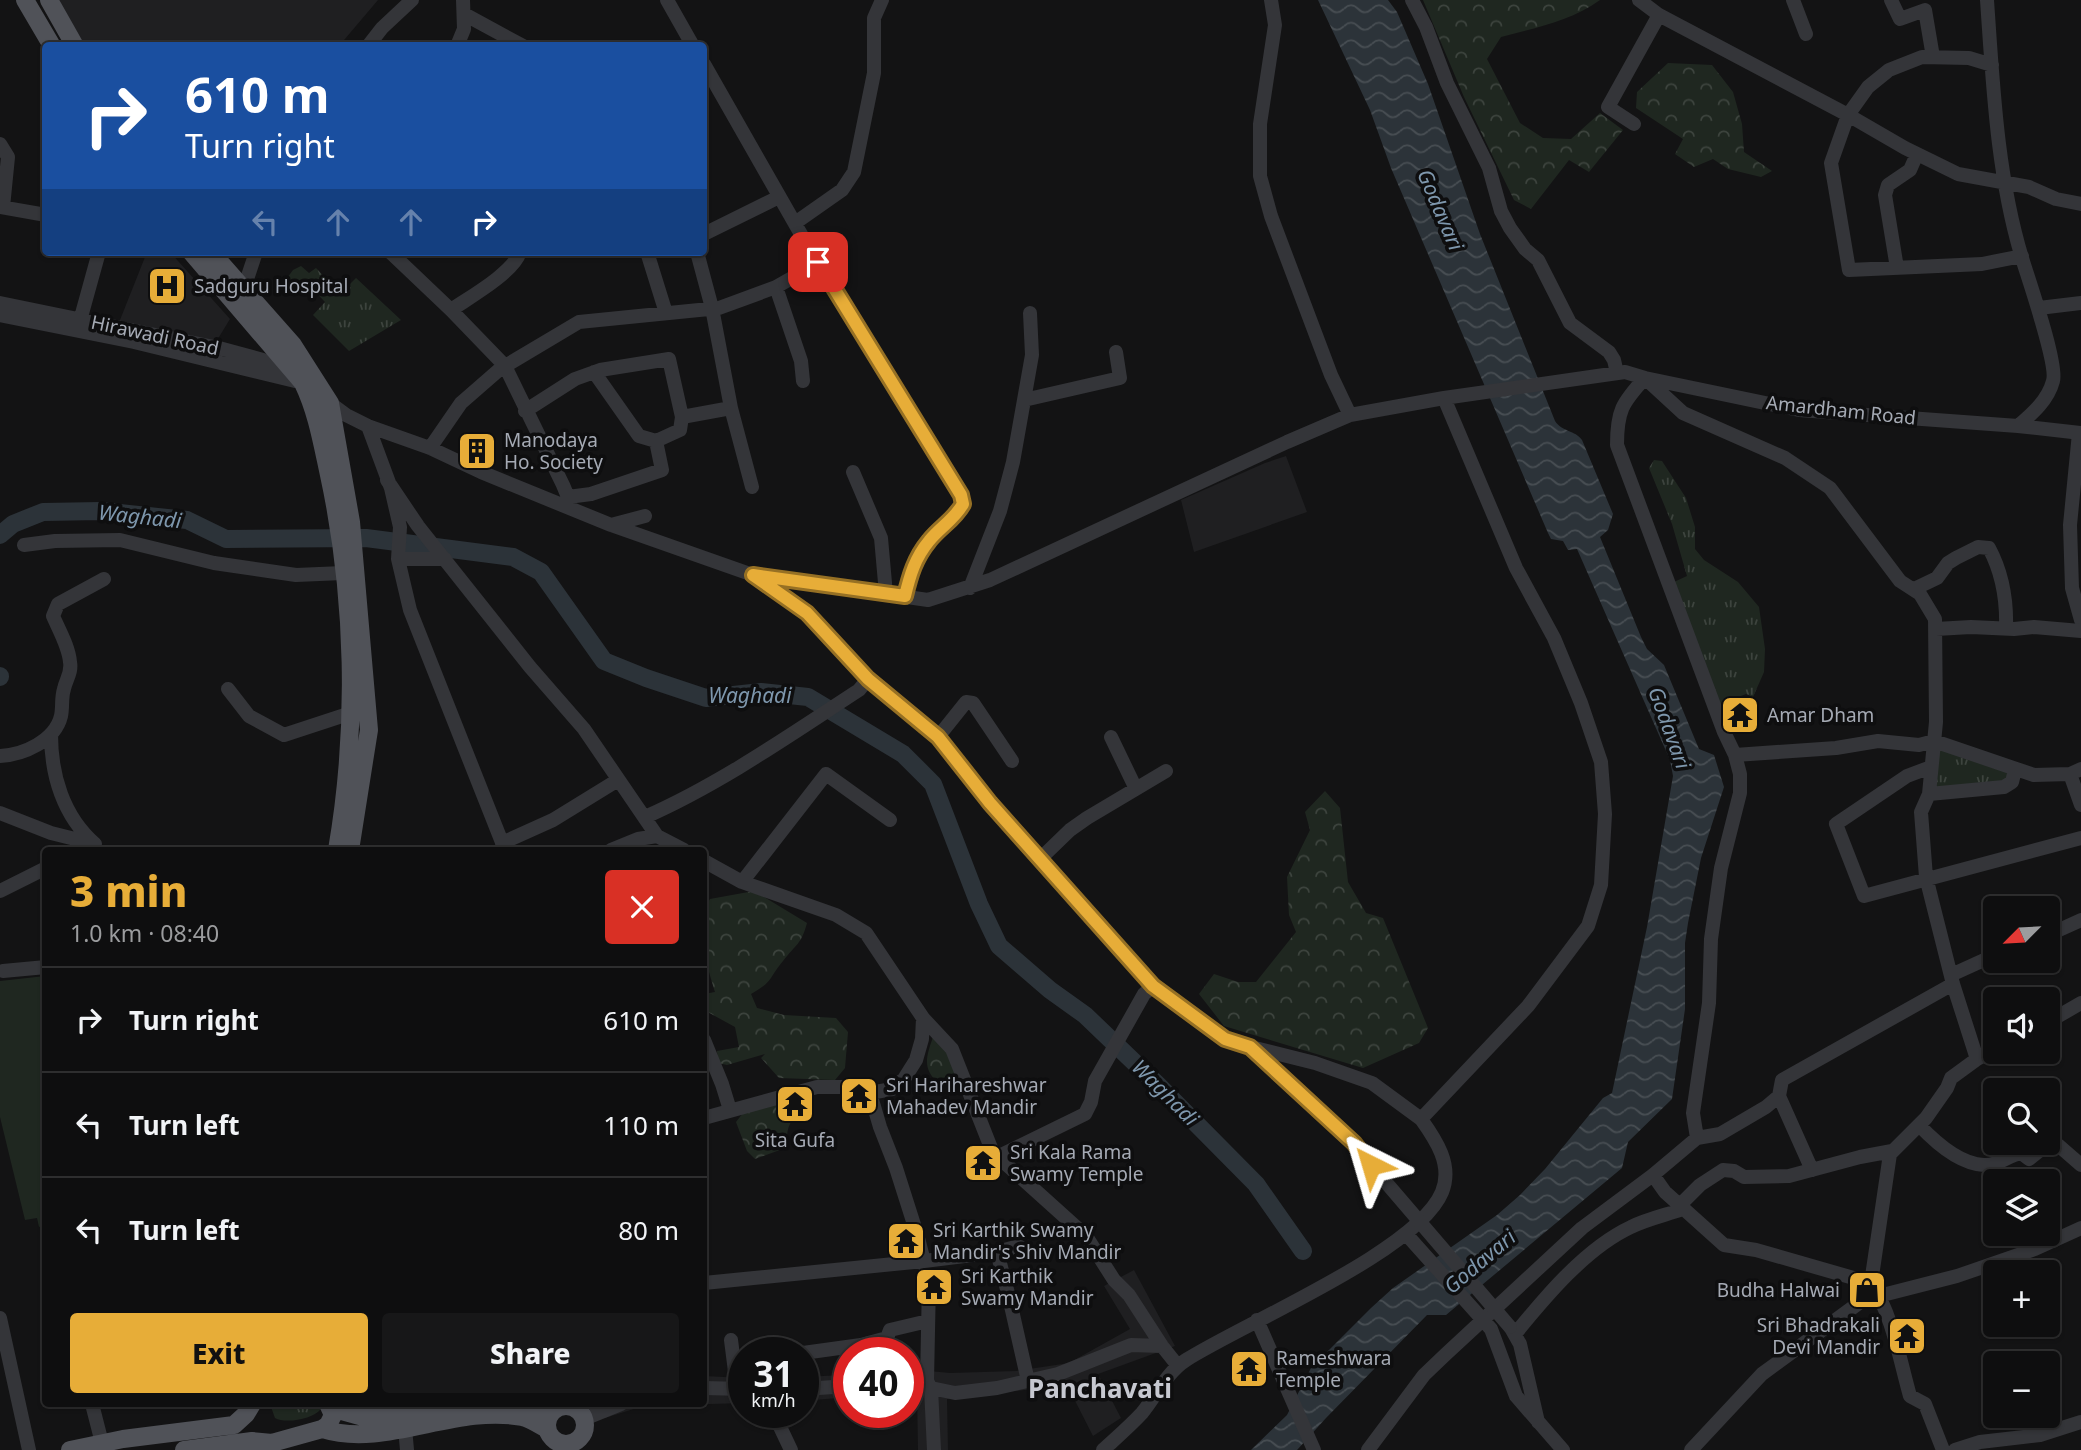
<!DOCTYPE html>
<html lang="en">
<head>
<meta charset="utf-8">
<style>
	:root { --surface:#0e0e0f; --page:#171718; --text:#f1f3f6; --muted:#9b9c9e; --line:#2e2e2f; --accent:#e7ad38 }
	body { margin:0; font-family:"Noto Sans",sans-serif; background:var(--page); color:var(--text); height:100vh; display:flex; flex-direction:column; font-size:26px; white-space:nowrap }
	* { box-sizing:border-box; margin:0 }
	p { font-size:23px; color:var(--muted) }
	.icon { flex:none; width:38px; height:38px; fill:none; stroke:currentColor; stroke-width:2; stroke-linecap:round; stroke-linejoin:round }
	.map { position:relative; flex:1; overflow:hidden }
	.sheet { position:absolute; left:42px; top:847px; width:665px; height:560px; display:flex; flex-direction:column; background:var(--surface); border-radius:7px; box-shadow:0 2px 5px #0004,0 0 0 2px var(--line) }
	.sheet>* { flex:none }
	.top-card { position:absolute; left:42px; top:42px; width:665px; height:214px; border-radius:7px; box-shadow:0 2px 5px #0004,0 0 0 2px var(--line); background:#1a4fa0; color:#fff; overflow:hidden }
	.needle { width:46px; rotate:246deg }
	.tools { position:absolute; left:1983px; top:896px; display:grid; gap:14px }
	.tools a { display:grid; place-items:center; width:77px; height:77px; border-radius:7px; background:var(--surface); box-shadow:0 2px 5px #0004,0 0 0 2px var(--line); font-size:35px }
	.speed { position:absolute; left:728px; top:1337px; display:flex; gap:14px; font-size:35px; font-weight:700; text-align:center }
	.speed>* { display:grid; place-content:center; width:91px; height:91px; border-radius:50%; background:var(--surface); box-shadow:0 2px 5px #0004,0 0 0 2px var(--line); line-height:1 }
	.speed small { font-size:18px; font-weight:400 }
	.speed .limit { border:10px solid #d22; background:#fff; color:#111 }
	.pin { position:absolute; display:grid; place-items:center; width:60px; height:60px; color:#fff; margin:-30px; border-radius:14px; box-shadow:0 4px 10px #0006 }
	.me { position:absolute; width:77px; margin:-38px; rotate:320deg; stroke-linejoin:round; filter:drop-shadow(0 0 5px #0008) }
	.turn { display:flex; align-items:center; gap:24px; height:147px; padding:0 28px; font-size:32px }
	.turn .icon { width:91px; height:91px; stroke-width:2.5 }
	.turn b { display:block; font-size:49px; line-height:60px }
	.lanes { display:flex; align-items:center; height:66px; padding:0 28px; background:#0003; justify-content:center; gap:35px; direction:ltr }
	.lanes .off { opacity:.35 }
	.round { display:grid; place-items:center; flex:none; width:74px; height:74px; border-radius:7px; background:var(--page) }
	.summary { display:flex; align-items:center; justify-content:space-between; height:119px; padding:0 28px }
	h1 { font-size:42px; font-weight:800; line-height:52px; color:var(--accent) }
	.primary-button { display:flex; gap:14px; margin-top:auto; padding:14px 28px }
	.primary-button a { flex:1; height:80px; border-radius:7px; background:var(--accent); color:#111; font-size:28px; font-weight:800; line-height:80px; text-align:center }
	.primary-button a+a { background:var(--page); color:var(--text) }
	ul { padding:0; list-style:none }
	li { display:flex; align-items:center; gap:21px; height:105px; padding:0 28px; border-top:2px solid var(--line) }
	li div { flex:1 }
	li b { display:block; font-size:26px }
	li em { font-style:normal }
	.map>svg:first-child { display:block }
	.built { fill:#1f1f21 }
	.grass { fill:url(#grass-tufts) }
	.forest { fill:url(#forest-crowns) }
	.park { fill:#1f2720 }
	.water { fill:url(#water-waves) }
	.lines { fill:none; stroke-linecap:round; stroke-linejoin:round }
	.river { stroke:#2c3339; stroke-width:18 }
	.minor { stroke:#343539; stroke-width:14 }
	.major { stroke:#505258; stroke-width:18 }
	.minor-bridge { stroke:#343539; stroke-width:14 }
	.route-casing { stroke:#967024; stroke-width:18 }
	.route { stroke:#e7ad38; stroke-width:12 }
	.labels { text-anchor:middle; stroke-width:7; stroke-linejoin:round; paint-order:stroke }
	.poi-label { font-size:19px; fill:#a5aab4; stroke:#0e0e0f; text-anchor:start }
	.street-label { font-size:19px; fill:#a5aab4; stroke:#0e0e0f }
	.water-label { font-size:21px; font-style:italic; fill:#7e97ad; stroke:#0e0e0f }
	.district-label { font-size:26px; font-weight:bold; fill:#c6c8d0; stroke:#0e0e0f }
</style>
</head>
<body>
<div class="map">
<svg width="2081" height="1450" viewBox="0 0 2081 1450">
	<defs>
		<pattern id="grass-tufts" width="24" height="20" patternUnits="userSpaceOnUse" patternTransform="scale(1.75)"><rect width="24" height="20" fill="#1f2720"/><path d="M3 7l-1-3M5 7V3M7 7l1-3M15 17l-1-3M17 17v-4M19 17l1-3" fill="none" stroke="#3d443e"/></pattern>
		<pattern id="forest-crowns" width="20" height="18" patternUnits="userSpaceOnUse" patternTransform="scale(1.75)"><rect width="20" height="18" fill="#1f2720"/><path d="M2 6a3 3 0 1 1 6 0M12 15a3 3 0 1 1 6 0" fill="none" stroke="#3d443e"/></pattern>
		<pattern id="water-waves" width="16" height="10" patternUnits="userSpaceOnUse" patternTransform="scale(1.75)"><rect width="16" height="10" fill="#2c3339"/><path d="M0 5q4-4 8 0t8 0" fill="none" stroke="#484e53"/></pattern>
	</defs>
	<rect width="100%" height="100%" fill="#131314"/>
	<!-- built -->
	<path class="built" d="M58 0H378L339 46 85 45Z
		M147 252H170L230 319 216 342 118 325Z
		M1286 456 1307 512 1194 552 1181 500 1265 463Z
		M1134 1270 1175 1346 1098 1374 1121 1418 1093 1436 1067 1385 947 1399 948 1450H918L917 1391H908V1369L950 1373 1016 1371 1069 1363 1130 1329 1104 1286Z
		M849 1353V1397L803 1401V1377L843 1375 842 1354Z
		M704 1376 744 1378V1403L643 1406 605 1418 599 1404H704Z"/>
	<!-- grass -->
	<path class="grass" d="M301 266 309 273 316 268 340 294 356 278 401 320 349 351 313 315 325 302 309 285 293 296 282 285 293 270Z
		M1654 460 1662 461 1686 498 1695 527V549L1704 560 1738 582 1759 607 1765 649 1764 672 1753 697 1746 694 1717 705 1674 582 1687 576 1672 524 1649 468Z
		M1936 745 2011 770 2010 780 1932 791Z
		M270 1404H321V1409C313 1419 286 1424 275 1418Z"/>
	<!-- forest -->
	<path class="forest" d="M1423 0H1600C1571 21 1535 28 1501 37L1487 59 1520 123 1543 138 1571 139 1600 113 1623 130 1589 172 1569 160 1531 209 1514 200 1464 97Z
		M1668 63 1712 65 1733 92 1742 124 1744 152 1772 171 1761 177 1728 169 1713 159 1694 167 1675 154 1683 139 1636 108 1637 92Z
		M1325 791 1340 808 1348 882 1366 913 1383 918 1428 1028 1419 1043 1363 1068 1224 1026 1199 994 1214 974 1238 982H1256L1296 932 1289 915 1287 877 1310 830 1305 812Z
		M754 891 807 923C801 945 796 944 783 961 768 979 774 981 751 994L757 1008 784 1015 836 1018 848 1032 845 1068 835 1080 779 1078 761 1058 765 1054 727 1065 718 1063 717 1051 739 1047 735 1027 704 1010V994L715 992C707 967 694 921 710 899Z
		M933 1037 941 1039 955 1066V1081L939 1084C922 1068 926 1058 933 1037Z
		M801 1093 808 1103C793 1119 784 1124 788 1147L755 1159 747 1151 736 1122 743 1113Z"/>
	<!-- park -->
	<path class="park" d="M45 976 46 1225 39 1227 37 1218 25 1220 0 1117V981Z"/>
	<!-- water -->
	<path class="water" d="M1318 0H1388L1397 12 1428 84 1480 234 1555 421C1562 432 1575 430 1582 440L1613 514 1608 530 1600 537 1641 637 1647 649 1664 665 1699 749 1714 755 1724 787 1701 858 1688 923 1685 943V1009L1672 1099 1628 1142 1622 1168 1446 1315H1427L1326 1418 1297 1450H1251L1287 1415 1311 1368 1371 1308 1393 1288 1497 1215 1520 1195 1545 1169 1603 1098 1612 1093 1647 927 1673 776 1670 760 1577 549 1568 550 1563 541 1551 539 1548 533 1391 168 1370 110Z"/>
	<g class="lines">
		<!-- river -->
		<path class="river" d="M0 535 13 524 43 512 100 511 187 520 226 539 366 538 513 557 541 572 604 661 646 678 706 698 761 692 808 697 903 754 933 784 979 904 999 946 1050 990 1085 1015 1160 1087 1256 1184 1303 1251
			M0 676V677"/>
		<!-- minor -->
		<path class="minor" d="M667 0 693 46
			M1271 0 1275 25 1260 124V176L1271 216 1331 375 1350 415
			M1412 0 1426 27 1447 83 1489 168 1501 211 1510 228 1525 249 1538 260 1570 323 1609 352 1614 360 1617 373
			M1639 0 1659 15 1848 115 1905 148 1958 174 2029 187 2056 199 2081 204
			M1793 0 1806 34
			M1891 0 1900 19 1925 10 1933 57
			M1987 0C1993 86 1997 175 2022 258 2028 278 2058 364 2053 381 2048 400 2033 413 2018 426
			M464 14 523 46
			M368 46 382 28 412 0
			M457 46 464 29 463 0
			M704 64 806 243 961 495 963 504C954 520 940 527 929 541 915 558 910 576 905 596
			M1992 65 1969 58 1922 57 1889 70 1868 87 1848 115 1831 163 1849 270 1982 264 2022 256
			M1634 124 1608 107 1659 15
			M0 144 8 157 3 207
			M0 207 46 215
			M795 223 842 190 854 172 874 73V18L882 0
			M704 234 779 197
			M390 252 451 310 505 366 563 485 568 497 567 507
			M647 252 666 313
			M697 252 712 308 731 408 752 487
			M1897 268 1885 195 1888 185 1910 170 1917 154
			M776 287 801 361 803 381
			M244 288 256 252
			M0 303 219 348 263 360 291 374
			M2039 308 2081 303
			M451 310C470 297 513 273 520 252
			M0 315 134 342 295 381
			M78 328 99 252
			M1024 400 1120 378 1116 352
			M327 401 346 415 368 426 430 448 481 472 611 525 753 575 928 600 990 580 1287 442 1350 415 1444 398 1625 372 1645 378 1799 410 2018 426 2081 433
			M525 411 575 379 600 370 669 359 682 417 680 430 656 441
			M682 417 731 408
			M368 426 391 488 400 527 398 559 410 610 505 850
			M2079 433 2070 525 2072 588 2081 620
			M430 448 461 403 500 369 579 322 719 308 776 287 818 263
			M853 472 881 538 886 594
			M387 480 418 526 530 667 584 729 657 836 684 850
			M568 497 591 494 662 470 656 441 639 436 594 372
			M611 525 645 516
			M24 545 55 541 120 540 214 563 296 575 343 573
			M398 559H445
			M757 578 807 613 868 679 938 737 990 803 1153 986 1225 1039 1250 1047 1354 1144 1371 1165
			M970 588 1000 511 1013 462 1032 355 1030 313
			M1914 589 1937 578 1948 563 1956 558 1978 547 1989 548C2003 574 2007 600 2006 629
			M1936 629 1971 627 2014 629 2034 627 2081 631
			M228 689 249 716 284 735 351 713
			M51 734C51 775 63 816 95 844L82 850
			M938 737 966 702 973 703 1012 761
			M1111 737 1136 789
			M1735 755 1836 748 1878 741 1919 745 1934 741 2034 775 2070 774
			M0 756C23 755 55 741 61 716 63 707 61 698 64 689 66 679 72 673 70 662 69 647 59 630 53 616L58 604 104 579
			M1931 767 1907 776 1836 824 1864 896 2081 838
			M2081 769 2070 774 2081 805
			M1929 794 2004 787 2012 782 2015 770
			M0 813 51 833 91 843
			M645 817C720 784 790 735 859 690L868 679
			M502 843 553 820 618 780
			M611 850 638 839 657 836
			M1040 859 1070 830 1087 818 1166 771
			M704 861 742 882 836 915 866 933 923 1018 952 1049 995 1158 1006 1164 1086 1236 1114 1280 1129 1295 1162 1346 1178 1366
			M742 882 826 774 890 820
			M0 891 46 868
			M2048 935 2081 920
			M3 971 46 967
			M1951 975 1995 955
			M2048 1022 2081 1003
			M704 1040 722 1084 730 1110
			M1251 1047 1315 1063 1372 1083 1421 1119
			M1977 1059 1995 1050
			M870 1093 880 1127 896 1168 917 1234 929 1281 927 1381
			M1779 1096 1812 1170
			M704 1118 817 1087H860L870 1093 892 1089 904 1079 916 1060 922 1039 923 1018
			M1919 1125C1935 1142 1959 1164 1984 1165 1997 1166 2008 1156 2021 1153L2029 1159 2044 1147 2058 1145 2081 1165
			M1697 1138 1720 1134 1766 1107 1779 1096 1782 1080 1953 984
			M995 1158 1085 1114 1091 1102 1095 1081 1144 994 1153 986
			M1653 1175 1665 1192 1724 1245 1756 1250 1871 1283C1892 1313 1900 1361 1910 1396L1925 1404 1943 1450
			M1680 1205 1700 1185 1723 1170 1734 1171 1744 1177 1789 1176 1860 1157 1892 1151
			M1406 1234 1491 1329 1516 1396 1563 1450
			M997 1252 1009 1297 1028 1381
			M704 1283 924 1261 997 1252 1019 1246
			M0 1318 29 1450
			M1257 1320 1314 1450
			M1511 1328 1520 1344 1538 1422
			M1515 1334C1546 1296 1586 1248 1631 1227 1647 1219 1666 1215 1683 1209
			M731 1340 737 1387
			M803 1353 861 1345 887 1338 890 1330 928 1321
			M908 1382 927 1381 930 1387
			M704 1388 744 1389
			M931 1388 955 1393 997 1388 1058 1374 1131 1345 1162 1346
			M931 1388 934 1450
			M803 1389 849 1386
			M92 1404 102 1443
			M773 1412 791 1450
			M584 1419 621 1404
			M405 1428 407 1450
			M1103 1450C1116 1438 1130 1426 1142 1413 1156 1396 1167 1372 1186 1360 1244 1323 1418 1251 1442 1192 1453 1165 1436 1140 1421 1119L1528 1006 1588 926 1601 885 1605 814 1601 762 1581 703 1554 638 1516 568 1444 398
			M1368 1450 1424 1375 1446 1354 1582 1228 1653 1175 1697 1138 1693 1113 1709 1003 1711 939 1721 868 1740 793V774L1735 755 1724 732 1617 445C1617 411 1622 403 1645 378L1683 413 1785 458 1830 488 1900 581 1920 594 1935 619 1936 722 1929 794 1921 812 1926 877 1953 984 1977 1059 1951 1078 1947 1088 1926 1118 1890 1154 1871 1283
			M1691 1450 1762 1374 1863 1300 1957 1276 2035 1249 2081 1228
			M1955 1450 1980 1442 2040 1435 2081 1422"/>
		<!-- major -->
		<path class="major" d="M25 0 52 46
			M49 0 75 46
			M191 252 303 383C317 412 322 443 329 475 355 596 358 728 337 850
			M211 252 293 345 330 403 351 522 369 730 350 850
			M522 1404 550 1414
			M547 1425a19 19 0 1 1 38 0a19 19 0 1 1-38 0Z
			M331 1408 367 1418 422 1413 464 1404
			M322 1429C386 1449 455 1404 522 1417 531 1419 539 1425 547 1429
			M70 1450 123 1439 234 1425 246 1414 252 1404
			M184 1450 252 1441 272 1443 322 1429 328 1425 333 1415 328 1404"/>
		<!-- minor-bridge -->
		<path class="minor-bridge" d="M1371 1165 1510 1327"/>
	</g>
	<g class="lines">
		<defs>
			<path id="route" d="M818 262 961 495 963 504C954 520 940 527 929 541 915 558 910 575 905 596L753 575 807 613 868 679 938 737 990 803 1153 986 1225 1039 1250 1047 1354 1143 1371 1165"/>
		</defs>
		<!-- route casing -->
		<use href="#route" class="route-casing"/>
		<!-- route -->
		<use href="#route" class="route"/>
	</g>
	<!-- icons -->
	<defs>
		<symbol id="hospital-square" viewBox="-11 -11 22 22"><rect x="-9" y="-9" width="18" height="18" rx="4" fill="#e7ad38" stroke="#0e0e0f"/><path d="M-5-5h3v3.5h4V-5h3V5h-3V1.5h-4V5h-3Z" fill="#111"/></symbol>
		<symbol id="building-square" viewBox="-11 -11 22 22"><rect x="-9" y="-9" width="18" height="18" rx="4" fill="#e7ad38" stroke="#0e0e0f"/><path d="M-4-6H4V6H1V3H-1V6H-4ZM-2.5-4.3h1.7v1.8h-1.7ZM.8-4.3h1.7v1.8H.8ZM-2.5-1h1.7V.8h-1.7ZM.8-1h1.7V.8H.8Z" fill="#111"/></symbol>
		<symbol id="temple-square" viewBox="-11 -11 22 22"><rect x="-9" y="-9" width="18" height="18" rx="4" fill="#e7ad38" stroke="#0e0e0f"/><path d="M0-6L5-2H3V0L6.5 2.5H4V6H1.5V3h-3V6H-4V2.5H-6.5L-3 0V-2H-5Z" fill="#111"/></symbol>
		<symbol id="shop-square" viewBox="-11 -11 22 22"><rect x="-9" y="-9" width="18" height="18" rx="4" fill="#e7ad38" stroke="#0e0e0f"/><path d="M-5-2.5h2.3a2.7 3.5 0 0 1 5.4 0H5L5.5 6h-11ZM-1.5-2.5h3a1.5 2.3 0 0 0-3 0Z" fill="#111"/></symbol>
	</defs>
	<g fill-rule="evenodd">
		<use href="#hospital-square" x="145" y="264" width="44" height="44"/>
		<use href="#building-square" x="455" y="429" width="44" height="44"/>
		<use href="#temple-square" x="1718" y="693" width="44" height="44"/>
		<use href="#temple-square" x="837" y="1074" width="44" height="44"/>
		<use href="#temple-square" x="773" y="1082" width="44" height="44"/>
		<use href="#temple-square" x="961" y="1141" width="44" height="44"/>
		<use href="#temple-square" x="884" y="1219" width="44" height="44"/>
		<use href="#temple-square" x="912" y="1265" width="44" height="44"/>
		<use href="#shop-square" x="1845" y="1268" width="44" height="44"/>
		<use href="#temple-square" x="1885" y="1314" width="44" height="44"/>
		<use href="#temple-square" x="1227" y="1347" width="44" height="44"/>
	</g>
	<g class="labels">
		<!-- poi labels -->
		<g class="poi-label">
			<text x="194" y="293">Sadguru Hospital</text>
			<text x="504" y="447">Manodaya<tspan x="504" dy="22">Ho. Society</tspan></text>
			<text x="1767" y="722">Amar Dham</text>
			<text x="886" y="1092">Sri Harihareshwar<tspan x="886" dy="22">Mahadev Mandir</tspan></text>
			<text x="795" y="1147" text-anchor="middle">Sita Gufa</text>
			<text x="1010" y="1159">Sri Kala Rama<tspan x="1010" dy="22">Swamy Temple</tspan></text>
			<text x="933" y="1237">Sri Karthik Swamy<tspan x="933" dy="22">Mandir's Shiv Mandir</tspan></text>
			<text x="961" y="1283">Sri Karthik<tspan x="961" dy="22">Swamy Mandir</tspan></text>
			<text x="1840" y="1297" text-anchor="end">Budha Halwai</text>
			<text x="1880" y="1332" text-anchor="end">Sri Bhadrakali<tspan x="1880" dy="22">Devi Mandir</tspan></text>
			<text x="1276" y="1365">Rameshwara<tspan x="1276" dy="22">Temple</tspan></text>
		</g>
		<!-- street labels -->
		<g class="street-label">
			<text transform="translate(155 335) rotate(12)" y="7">Hirawadi Road</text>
			<text transform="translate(1841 410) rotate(6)" y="7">Amardham Road</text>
		</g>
		<!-- water labels -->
		<g class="water-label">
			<text transform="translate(1440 210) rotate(67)" y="7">Godavari</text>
			<text transform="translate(140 517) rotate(6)" y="7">Waghadi</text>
			<text x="750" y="703">Waghadi</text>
			<text transform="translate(1669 728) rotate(70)" y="7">Godavari</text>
			<text transform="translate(1165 1093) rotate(45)" y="7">Waghadi</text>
			<text transform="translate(1480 1262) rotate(-40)" y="7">Godavari</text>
		</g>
		<!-- district labels -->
		<g class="district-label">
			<text x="1100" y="1398">Panchavati</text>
		</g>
	</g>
</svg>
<div class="tools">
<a><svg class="needle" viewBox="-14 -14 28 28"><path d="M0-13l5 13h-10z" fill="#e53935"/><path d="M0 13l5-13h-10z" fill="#9b9c9e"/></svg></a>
<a><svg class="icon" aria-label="sound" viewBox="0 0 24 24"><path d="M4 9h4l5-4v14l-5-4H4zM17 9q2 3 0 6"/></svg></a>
<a><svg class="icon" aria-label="search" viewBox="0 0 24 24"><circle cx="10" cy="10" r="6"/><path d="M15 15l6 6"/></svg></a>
<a><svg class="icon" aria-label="layers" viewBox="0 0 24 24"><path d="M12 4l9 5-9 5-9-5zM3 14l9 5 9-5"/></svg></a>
<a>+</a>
<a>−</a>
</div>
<div class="speed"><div>31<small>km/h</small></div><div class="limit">40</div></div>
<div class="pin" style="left:818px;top:262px;background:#d93025"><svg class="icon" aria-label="arrive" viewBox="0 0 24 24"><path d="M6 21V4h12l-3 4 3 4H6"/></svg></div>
<svg class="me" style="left:1371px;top:1165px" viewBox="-20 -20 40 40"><path d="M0-17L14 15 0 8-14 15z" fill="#e7ad38" stroke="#fff" stroke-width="4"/></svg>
<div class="top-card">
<div class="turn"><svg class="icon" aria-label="right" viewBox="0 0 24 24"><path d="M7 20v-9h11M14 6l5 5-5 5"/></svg><div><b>610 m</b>Turn right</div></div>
<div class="lanes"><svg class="icon off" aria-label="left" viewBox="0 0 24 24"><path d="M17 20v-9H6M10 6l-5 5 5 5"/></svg><svg class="icon off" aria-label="ahead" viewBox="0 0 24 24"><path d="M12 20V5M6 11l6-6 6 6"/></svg><svg class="icon off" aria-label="ahead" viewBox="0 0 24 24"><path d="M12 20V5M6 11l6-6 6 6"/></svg><svg class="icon" aria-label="right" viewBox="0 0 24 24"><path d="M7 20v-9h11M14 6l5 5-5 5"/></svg></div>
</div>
<section class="sheet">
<div class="summary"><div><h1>3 min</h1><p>1.0 km · 08:40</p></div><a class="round" style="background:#d93025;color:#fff"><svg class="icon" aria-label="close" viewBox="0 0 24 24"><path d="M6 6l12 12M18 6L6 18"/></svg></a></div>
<ul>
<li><svg class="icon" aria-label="right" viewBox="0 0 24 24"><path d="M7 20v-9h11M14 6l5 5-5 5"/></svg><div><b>Turn right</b></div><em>610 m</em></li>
<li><svg class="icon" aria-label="left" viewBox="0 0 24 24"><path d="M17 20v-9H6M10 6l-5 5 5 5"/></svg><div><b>Turn left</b></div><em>110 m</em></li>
<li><svg class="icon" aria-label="left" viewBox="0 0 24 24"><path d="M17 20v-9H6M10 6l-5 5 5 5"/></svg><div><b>Turn left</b></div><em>80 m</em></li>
</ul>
<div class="primary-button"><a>Exit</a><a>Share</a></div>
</section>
</div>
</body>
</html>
